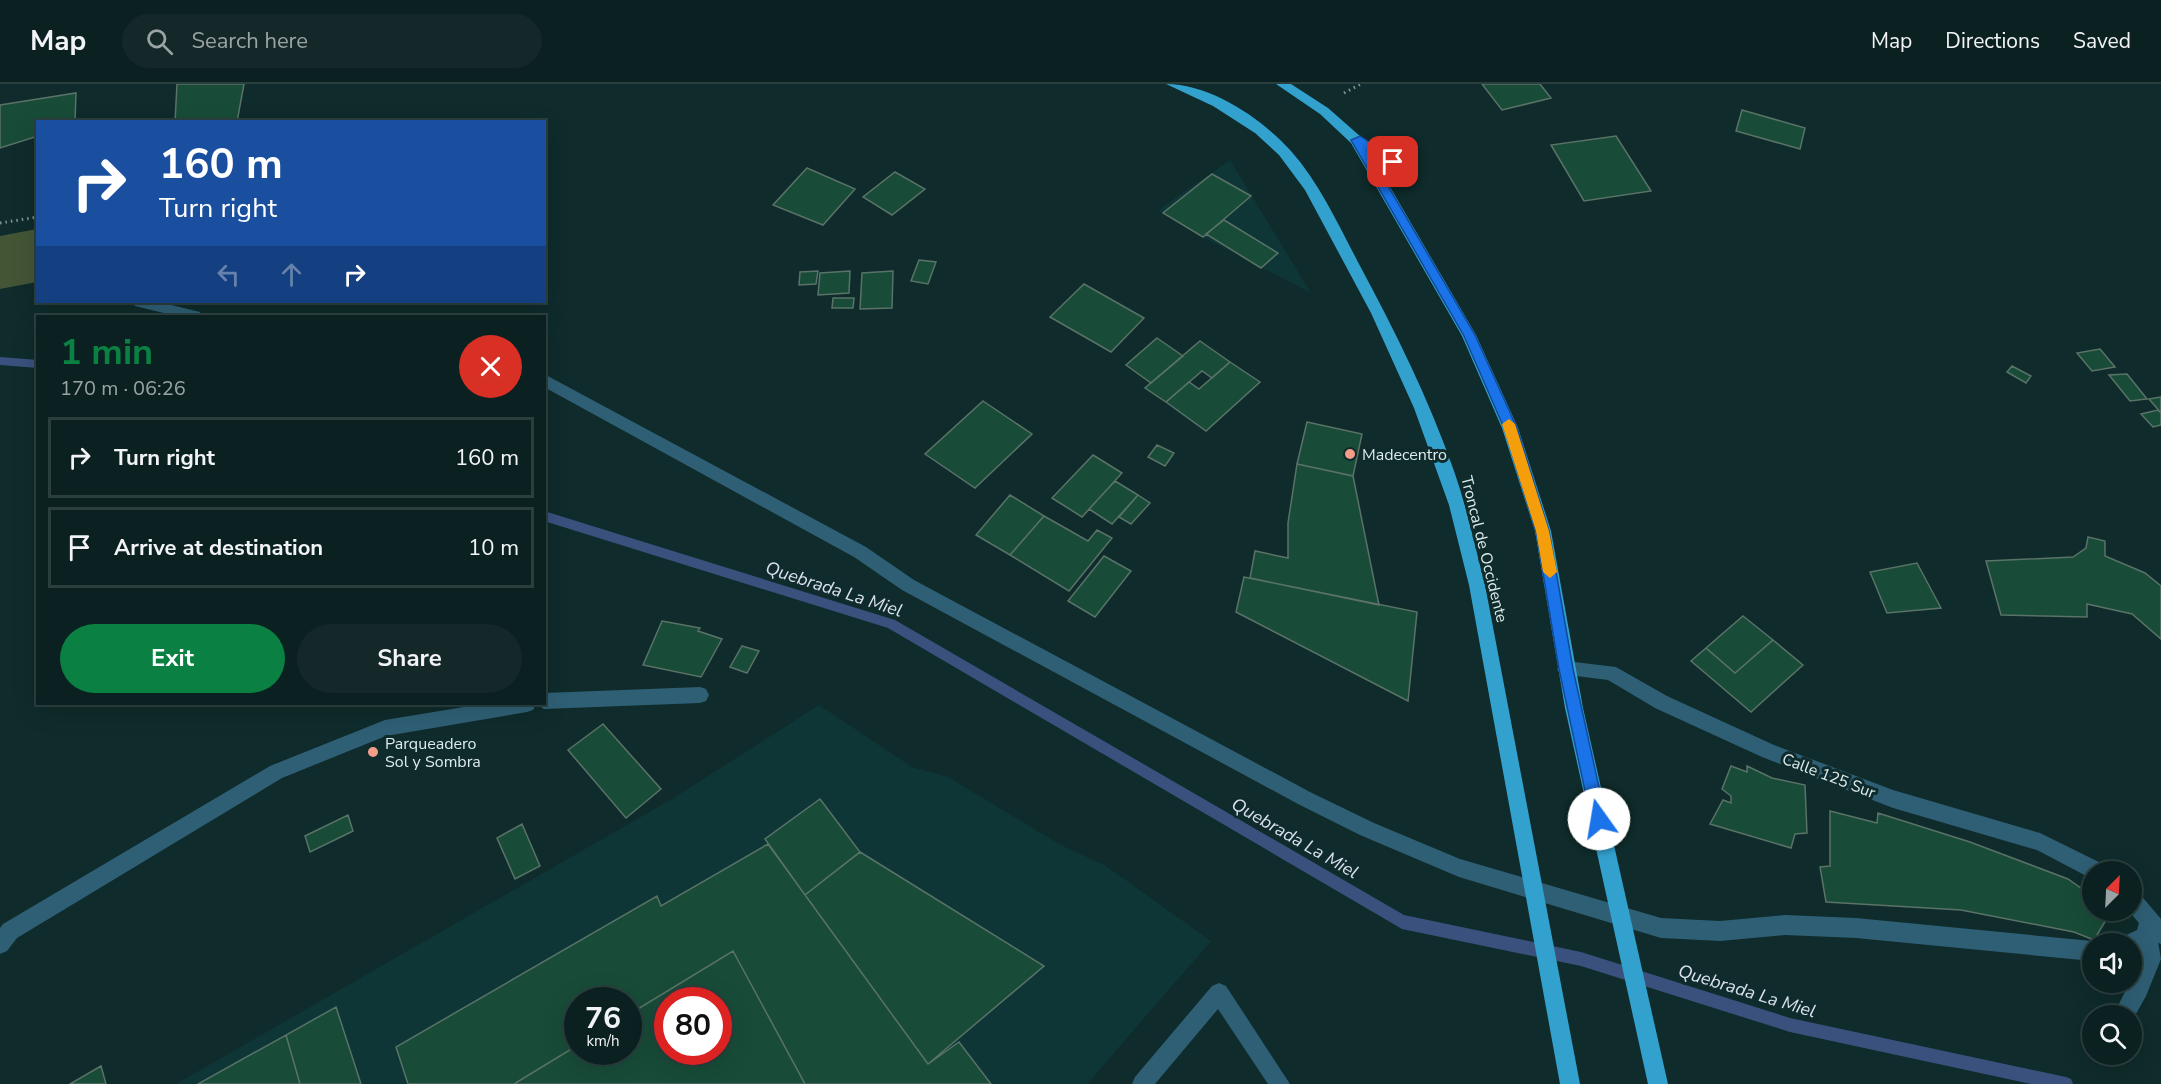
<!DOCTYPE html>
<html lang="en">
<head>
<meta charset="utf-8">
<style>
	:root { --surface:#0b2020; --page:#142829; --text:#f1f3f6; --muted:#9aa3a5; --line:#2b3e3e; --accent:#0b8043 }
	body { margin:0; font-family:"Nunito Sans",sans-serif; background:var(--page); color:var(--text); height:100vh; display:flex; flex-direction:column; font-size:22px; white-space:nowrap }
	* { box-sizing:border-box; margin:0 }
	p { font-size:20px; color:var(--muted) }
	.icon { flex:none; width:33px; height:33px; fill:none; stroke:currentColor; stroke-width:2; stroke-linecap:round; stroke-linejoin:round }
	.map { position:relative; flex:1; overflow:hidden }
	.sheet { position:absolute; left:36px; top:231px; width:510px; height:390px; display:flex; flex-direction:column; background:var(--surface); border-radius:0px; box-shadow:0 6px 24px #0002,0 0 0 2px var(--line) }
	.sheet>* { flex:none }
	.guide { position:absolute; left:36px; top:36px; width:510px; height:183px; border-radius:0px; box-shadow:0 6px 24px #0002,0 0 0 2px var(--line); background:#1a4fa0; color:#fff; overflow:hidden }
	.needle { width:39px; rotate:24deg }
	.buttons { position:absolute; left:2082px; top:777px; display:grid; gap:12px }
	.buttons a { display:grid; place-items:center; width:60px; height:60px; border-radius:50%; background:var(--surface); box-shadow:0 6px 24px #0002,0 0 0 2px var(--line); font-size:30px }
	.speed { position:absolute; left:564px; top:903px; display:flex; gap:12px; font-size:30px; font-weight:700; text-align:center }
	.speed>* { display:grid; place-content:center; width:78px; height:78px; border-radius:50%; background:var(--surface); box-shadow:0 6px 24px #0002,0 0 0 2px var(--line); line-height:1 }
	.speed small { font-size:15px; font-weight:400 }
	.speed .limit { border:9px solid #d22; background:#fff; color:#111 }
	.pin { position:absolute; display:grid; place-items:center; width:51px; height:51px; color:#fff; margin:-26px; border-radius:12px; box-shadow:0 3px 9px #0006 }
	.me { position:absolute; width:66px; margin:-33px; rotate:347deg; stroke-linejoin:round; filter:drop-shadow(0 0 4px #0008) }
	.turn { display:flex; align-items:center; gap:21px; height:126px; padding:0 24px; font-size:27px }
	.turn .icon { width:78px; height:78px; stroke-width:2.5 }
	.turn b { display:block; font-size:42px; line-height:51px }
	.lanes { display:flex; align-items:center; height:57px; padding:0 24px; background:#0003; justify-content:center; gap:30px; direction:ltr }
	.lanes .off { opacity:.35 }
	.round { display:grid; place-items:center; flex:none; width:63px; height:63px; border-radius:32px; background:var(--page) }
	.overview { display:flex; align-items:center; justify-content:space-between; height:102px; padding:0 24px }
	h1 { font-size:36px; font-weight:700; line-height:45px; color:var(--accent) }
	.cta { display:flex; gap:12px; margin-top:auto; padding:12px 24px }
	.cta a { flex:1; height:69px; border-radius:36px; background:var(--accent); color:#fff; font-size:24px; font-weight:700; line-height:69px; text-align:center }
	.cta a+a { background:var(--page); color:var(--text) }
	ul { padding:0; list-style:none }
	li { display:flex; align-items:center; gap:18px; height:81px; margin:0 12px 9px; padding:0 12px; border:3px solid var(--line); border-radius:0px }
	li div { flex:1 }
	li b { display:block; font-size:22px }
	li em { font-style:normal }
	header { display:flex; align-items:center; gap:36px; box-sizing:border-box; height:84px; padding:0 30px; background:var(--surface); border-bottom:2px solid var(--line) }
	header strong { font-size:28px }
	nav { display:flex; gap:33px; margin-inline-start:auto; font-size:21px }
	.search { width:420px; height:54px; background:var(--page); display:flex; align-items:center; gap:15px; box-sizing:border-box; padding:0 21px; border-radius:33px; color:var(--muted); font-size:22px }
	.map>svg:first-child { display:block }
	.built { fill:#0e3637; fill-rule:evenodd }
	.green { fill:#445536 }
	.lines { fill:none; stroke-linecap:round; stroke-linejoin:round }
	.stream { fill:#3a517e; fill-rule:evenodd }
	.building { fill:#184c38; stroke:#5a7267; stroke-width:1.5; fill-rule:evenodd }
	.path { stroke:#809595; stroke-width:3; stroke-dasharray:1.5 4; stroke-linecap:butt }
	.service { fill:#2f5f75; fill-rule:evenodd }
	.minor { fill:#2f5f75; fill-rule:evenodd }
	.trunk { fill:#32a1ce; fill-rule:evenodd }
	.route { fill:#1a73e8; stroke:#114b97; stroke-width:1.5 }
	.slow { fill:#f59e0b }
	.poi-dot { fill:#f49e8a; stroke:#0f2b2b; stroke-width:2 }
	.labels { text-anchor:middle; stroke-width:6; stroke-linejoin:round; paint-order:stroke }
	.poi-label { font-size:16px; fill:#ddecec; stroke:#0f2b2b; text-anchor:start }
	.street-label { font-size:16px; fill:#ddecec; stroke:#0f2b2b }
	.water-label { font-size:18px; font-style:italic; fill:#d9e1f0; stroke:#0f2b2b }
</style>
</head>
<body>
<header>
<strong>Map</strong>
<div class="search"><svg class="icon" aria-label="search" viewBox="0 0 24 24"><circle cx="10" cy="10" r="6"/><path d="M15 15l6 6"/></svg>Search here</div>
<nav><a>Map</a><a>Directions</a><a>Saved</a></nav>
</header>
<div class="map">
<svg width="2161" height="1000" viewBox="0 0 2161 1000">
	<rect width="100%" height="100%" fill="#0f2b2b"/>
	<!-- built -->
	<path class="built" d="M1230 76 1311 209 1203 153 1158 126Z
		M819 621 912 683 948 693 1059 760 1106 782 1211 857 1087 1000H176L672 715ZM578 916H628V968H578ZM668 916H718V968H668Z"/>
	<!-- green -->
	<path class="green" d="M37 145V198L0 205V152Z"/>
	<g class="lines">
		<!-- stream -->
		<path class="stream" d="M0 273 38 276V284L0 281Z
			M544 427 895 536 1404 831 1581 868 1790 934 2066 993 2071 995 2073 1000H2031L1790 948 1581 882 1402 845 888 544 544 437Z"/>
	</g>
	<!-- building -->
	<path class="building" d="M177 0H244L237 38H175Z
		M1482 0H1540L1551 14 1502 26Z
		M76 9 75 38H38V52L0 64V21Z
		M1742 26 1805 44 1800 65 1736 47Z
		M1616 52 1651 107 1584 117 1551 61Z
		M807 84 855 105 823 141 773 121Z
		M895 88 925 105 892 131 863 113Z
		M1212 90 1251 112 1203 153 1163 129Z
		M1224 136 1278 169 1261 184 1206 150Z
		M919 176 936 178 928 200 911 197Z
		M818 187 816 200 799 201 800 188Z
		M850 187 849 209 818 211 820 189Z
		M893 187 892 224 860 225 862 189Z
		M1084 200 1144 234 1111 268 1050 233Z
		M833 214H854L853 224H832Z
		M1157 254 1183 272 1151 299 1126 281Z
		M1200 257 1230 278 1212 294 1202 287 1166 318 1145 304Z
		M2100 265 2115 283 2092 287 2077 269Z
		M1230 278 1260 298 1206 347 1166 318 1189 298 1199 305Z
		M2012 282 2031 292 2026 299 2007 288Z
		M2127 290 2147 315 2130 317 2109 291Z
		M2161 313V329L2149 315Z
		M983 317 1032 350 975 404 925 370Z
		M2158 326 2161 329V341L2153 343 2141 330Z
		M1307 338 1362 350 1353 392 1297 380Z
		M1157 361 1174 369 1165 382 1148 373Z
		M1093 371 1122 389 1082 433 1052 414Z
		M1297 380 1353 392 1379 521 1250 494 1255 467 1288 474V439Z
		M1115 397 1138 411 1112 440 1089 425Z
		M1010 411 1044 432 1010 471 976 451Z
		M1138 411 1150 419 1131 440 1119 433Z
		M1044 432 1088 457 1097 446 1112 454 1069 507 1010 471Z
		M2088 453 2105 457V472L2145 489 2161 502V555L2132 530 2087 520V533L2001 531 1986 477 2073 473 2086 464Z
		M1104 472 1131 487 1095 533 1068 517Z
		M1917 479 1941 524 1887 529 1870 488Z
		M1244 493 1417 528 1408 617 1236 528Z
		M1743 532 1773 556 1735 589 1706 564Z
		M662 537 700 544 698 547 722 555 701 593 643 581Z
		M1773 556 1803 581 1751 628 1691 577 1706 564 1735 589Z
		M742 562 759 567 747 589 730 583Z
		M603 640 661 705 626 734 568 666Z
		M1731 682 1747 688V682L1772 694 1805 701 1807 749 1795 750 1791 764 1710 740 1723 716 1731 719V712L1722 705Z
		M820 715 860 768 805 811 765 755Z
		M1830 727 1877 739 1878 729 1970 758 2068 795 2092 812V826H2112L2094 856 2074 848 1961 826 1826 818 1820 783 1830 782Z
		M348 731 353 747 310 768 305 752Z
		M522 740 540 782 515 795 497 754Z
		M768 760 928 980 959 958 991 1000H805L733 867 628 931V916H578V961L514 1000H408L396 963 657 812 661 822Z
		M860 768 1044 882 928 980 805 811Z
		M733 867 805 1000H514L578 961V968H628V931ZM668 916H718V968H668Z
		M336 923 361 1000H300L286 951Z
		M286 951 300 1000H198Z
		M101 982 106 1000H70Z"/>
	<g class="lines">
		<!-- path -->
		<path class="path" d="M1344 9 1361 0
			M0 139 38 133"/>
		<!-- service -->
		<path class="service" d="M1360 52 1415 86V92H1405L1351 59V53Z
			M133 218H159L200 228 202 232H176L135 222Z
			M544 290 866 463 914 496 1310 708 1374 739 1460 775 1661 834 1720 837 1785 831 1856 834 2092 857 2097 860H2092V877L1856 854 1785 851 1720 857 1661 854 1459 793 1360 751 1298 720 902 506 854 473 544 303Z
			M700 603 706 605 709 611 706 617 700 619 544 625 536 620H544V609Z
			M482 620H536L533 626 527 628 386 652 282 694 17 854 7 867 0 870V844L3 840 270 682 385 636Z
			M2147 832 2154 835 2161 875 2146 912 2132 937V932H2113L2142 873 2140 865 2132 869V860H2120L2122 853 2137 846 2140 835Z
			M1219 899 1226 902 1290 1000H1268L1218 925 1155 1000H1132L1135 993 1212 902Z"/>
		<!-- minor -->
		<path class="minor" d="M1566 577 1616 583 1667 612 1774 661 1893 706 2040 749 2105 781 2107 788H2092V795L2037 766 1893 724 1762 673 1655 624 1608 596 1560 590 1557 585 1560 580Z
			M2132 806 2139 809 2161 835V860L2154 857 2128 826H2132Z"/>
		<!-- trunk -->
		<path class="trunk" d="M1166 0C1211 0 1261 34 1291 67 1320 100 1339 142 1359 180 1395 247 1429 315 1454 387 1467 424 1475 463 1485 501L1580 1000H1560L1469 501 1449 421 1414 324 1371 229 1305 106 1279 71 1255 49 1213 22Z
			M1276 0H1291L1328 24 1361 53 1476 251 1518 344 1551 447 1583 624 1668 1000H1648L1565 624 1535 447 1502 344 1462 252 1351 59 1320 30Z"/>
	</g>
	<!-- route -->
	<path class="route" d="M1360 52 1399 78 1390 80 1367 66 1475 251 1517 344 1549 447 1573 585 1606 735 1604 740 1599 742 1593 740 1591 735 1559 585 1536 447 1504 344 1464 252 1351 56Z"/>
	<!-- slow -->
	<path class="slow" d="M1509 335 1515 340 1549 447 1557 488 1550 494 1543 488 1536 447 1502 340Z"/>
	<!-- markers -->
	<g class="poi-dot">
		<circle cx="1350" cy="370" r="6"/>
		<circle cx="373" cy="668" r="6"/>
	</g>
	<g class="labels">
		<!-- poi labels -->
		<g class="poi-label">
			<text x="1362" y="376">Madecentro</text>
			<text x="385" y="665">Parqueadero<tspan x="385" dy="18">Sol y Sombra</tspan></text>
		</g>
		<!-- street labels -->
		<g class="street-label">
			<text transform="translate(1485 465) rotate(76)" y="6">Troncal de Occidente</text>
			<text transform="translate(1829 691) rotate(21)" y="6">Calle 125 Sur</text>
		</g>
		<!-- water labels -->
		<g class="water-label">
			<text transform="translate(834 505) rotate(18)" y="6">Quebrada La Miel</text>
			<text transform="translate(1295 754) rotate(30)" y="6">Quebrada La Miel</text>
			<text transform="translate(1747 907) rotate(17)" y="6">Quebrada La Miel</text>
		</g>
	</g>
</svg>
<div class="buttons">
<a><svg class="needle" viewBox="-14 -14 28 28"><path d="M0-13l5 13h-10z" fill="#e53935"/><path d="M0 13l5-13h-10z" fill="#9aa3a5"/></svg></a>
<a><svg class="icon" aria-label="sound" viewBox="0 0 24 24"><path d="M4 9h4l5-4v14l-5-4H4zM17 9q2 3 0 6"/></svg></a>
<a><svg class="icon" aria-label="search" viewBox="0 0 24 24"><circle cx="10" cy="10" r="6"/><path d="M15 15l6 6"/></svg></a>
</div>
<div class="speed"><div>76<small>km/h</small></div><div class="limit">80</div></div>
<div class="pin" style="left:1393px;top:78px;background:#d93025"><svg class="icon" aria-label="arrive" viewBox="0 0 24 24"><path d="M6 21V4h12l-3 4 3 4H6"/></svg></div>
<svg class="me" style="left:1599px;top:735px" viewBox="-20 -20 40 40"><circle r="19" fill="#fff"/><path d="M0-13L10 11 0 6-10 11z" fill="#1a73e8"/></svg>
<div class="guide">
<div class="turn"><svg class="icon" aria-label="right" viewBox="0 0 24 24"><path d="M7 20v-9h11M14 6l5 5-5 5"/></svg><div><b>160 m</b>Turn right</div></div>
<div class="lanes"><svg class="icon off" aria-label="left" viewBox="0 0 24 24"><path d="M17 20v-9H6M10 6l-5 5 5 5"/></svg><svg class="icon off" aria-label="ahead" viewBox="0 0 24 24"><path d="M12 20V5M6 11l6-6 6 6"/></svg><svg class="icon" aria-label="right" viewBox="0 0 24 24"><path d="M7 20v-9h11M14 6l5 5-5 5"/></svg></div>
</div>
<section class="sheet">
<div class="overview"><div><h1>1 min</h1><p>170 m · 06:26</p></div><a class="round" style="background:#d93025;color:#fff"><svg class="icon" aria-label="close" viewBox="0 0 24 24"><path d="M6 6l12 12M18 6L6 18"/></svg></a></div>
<ul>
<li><svg class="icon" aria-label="right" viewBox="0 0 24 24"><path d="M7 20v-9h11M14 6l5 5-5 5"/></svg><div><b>Turn right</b></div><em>160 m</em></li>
<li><svg class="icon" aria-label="arrive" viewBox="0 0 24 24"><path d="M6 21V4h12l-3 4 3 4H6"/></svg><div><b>Arrive at destination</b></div><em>10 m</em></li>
</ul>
<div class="cta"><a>Exit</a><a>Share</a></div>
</section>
</div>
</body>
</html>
